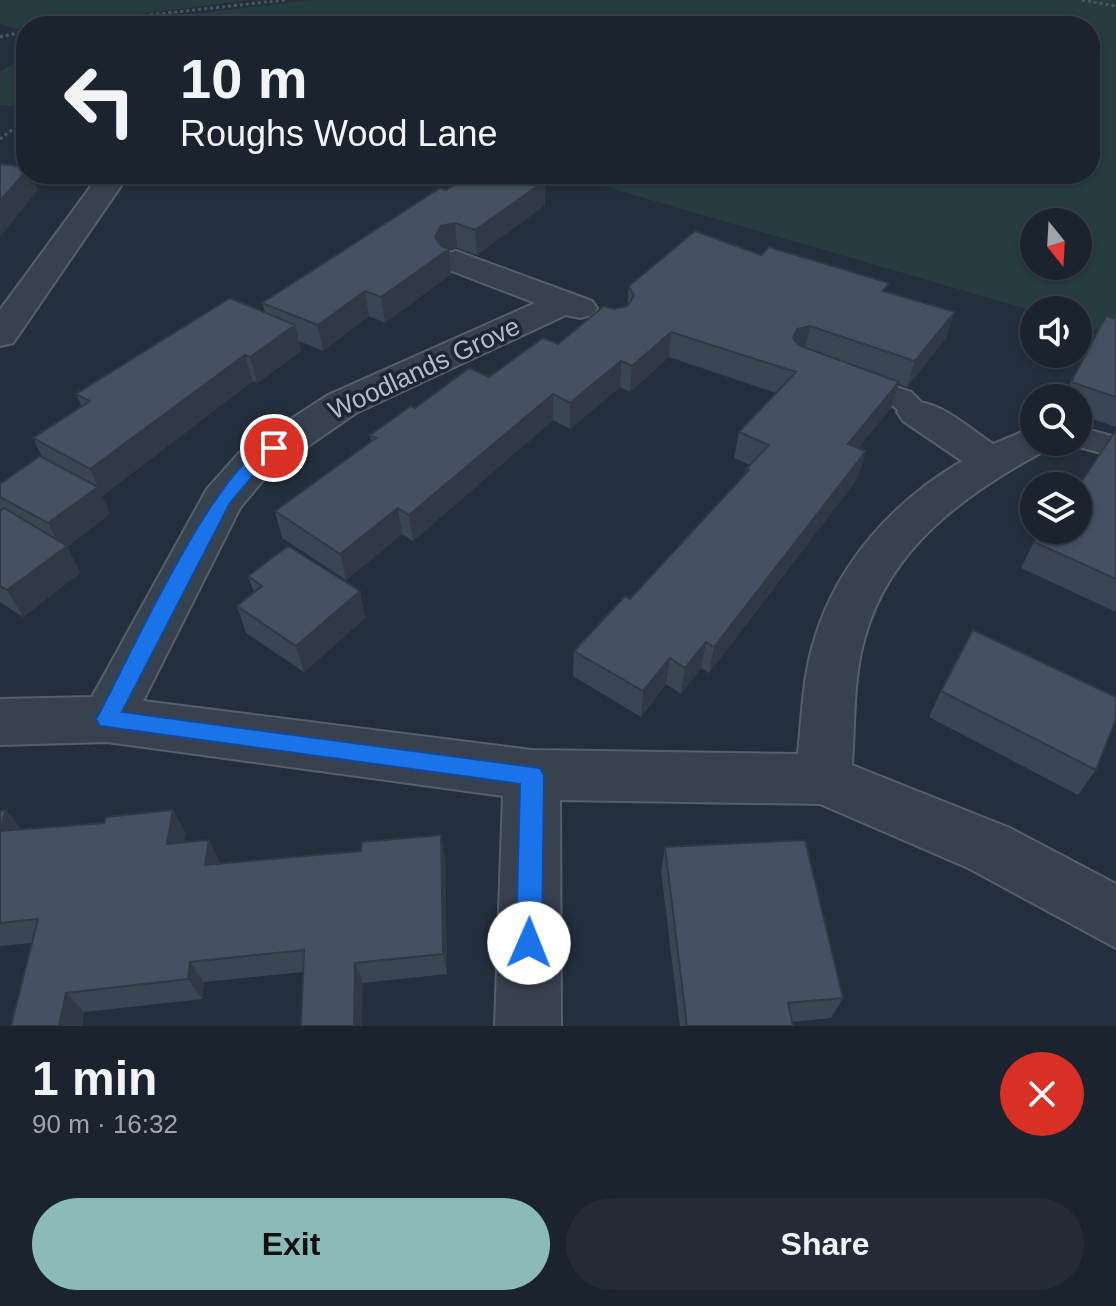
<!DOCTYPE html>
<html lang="en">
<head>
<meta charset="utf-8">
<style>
	:root { --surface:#1b232e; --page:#242b36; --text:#f1f3f6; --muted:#a0a4aa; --line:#39404a; --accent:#8bbbb9 }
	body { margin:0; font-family:Arial,sans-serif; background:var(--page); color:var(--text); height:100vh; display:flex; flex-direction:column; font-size:30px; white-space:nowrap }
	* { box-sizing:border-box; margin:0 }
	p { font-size:26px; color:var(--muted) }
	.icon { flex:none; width:44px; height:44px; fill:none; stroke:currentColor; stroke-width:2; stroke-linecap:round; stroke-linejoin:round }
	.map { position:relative; height:1026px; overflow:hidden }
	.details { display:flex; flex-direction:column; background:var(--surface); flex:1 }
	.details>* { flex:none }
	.top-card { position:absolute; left:16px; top:16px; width:1084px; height:168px; border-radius:32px; box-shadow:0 2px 6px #0004,0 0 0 2px var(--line); background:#1b232e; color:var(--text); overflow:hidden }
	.needle { width:52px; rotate:162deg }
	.controls { position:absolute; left:1020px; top:208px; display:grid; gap:16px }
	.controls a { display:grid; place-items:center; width:72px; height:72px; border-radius:50%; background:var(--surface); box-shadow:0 2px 6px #0004,0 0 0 2px var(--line); font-size:40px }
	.pin { position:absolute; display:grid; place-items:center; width:68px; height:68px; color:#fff; margin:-34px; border:4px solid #fff; border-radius:50%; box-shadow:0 2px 8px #0007 }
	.me { position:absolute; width:88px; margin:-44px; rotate:1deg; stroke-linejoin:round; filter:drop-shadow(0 0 6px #0008) }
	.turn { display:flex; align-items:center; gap:28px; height:168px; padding:0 32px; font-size:36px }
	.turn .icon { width:104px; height:104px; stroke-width:2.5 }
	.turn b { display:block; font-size:56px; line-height:68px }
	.round { display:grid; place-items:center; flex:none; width:84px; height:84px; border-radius:42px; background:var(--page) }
	.headline { display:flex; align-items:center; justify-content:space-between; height:136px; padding:0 32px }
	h1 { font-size:48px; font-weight:600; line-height:60px }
	.primary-button { display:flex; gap:16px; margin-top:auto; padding:16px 32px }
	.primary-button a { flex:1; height:92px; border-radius:48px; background:var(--accent); color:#111; font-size:32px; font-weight:600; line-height:92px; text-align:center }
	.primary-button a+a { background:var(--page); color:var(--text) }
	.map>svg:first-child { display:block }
	.green { fill:#263c3f; fill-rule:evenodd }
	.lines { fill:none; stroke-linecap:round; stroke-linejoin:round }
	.lane-casing { stroke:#565f6c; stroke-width:4 }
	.street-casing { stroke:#565f6c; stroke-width:4 }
	.path { stroke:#44595c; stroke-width:3; stroke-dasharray:3 3; stroke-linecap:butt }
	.lane { fill:#38414e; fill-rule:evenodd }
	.street { fill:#38414e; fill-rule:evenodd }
	.wall { fill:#3b4654 }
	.shaded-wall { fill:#303945 }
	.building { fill:#455162; stroke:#303945; stroke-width:2 }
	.route { fill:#1a73e8; stroke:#114b97; stroke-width:2 }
	.labels { text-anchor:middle; stroke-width:7; stroke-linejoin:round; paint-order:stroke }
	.street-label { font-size:26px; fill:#b4bcc9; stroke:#1d2633 }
</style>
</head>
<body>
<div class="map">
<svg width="1116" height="1026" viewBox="0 0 1116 1026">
	<rect width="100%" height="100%" fill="#242f3e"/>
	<!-- green -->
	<path class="green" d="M0 0H252L18 29 0 24Z
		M312 0H1116V335L1078 324V310L1034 311 562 174H1090V26H86ZM1034 222H1078V266H1034Z
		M26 55V107L0 105V72Z"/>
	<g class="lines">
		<defs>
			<path id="lane" d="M856 373 911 392 931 412 927 418H907L891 404 846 387 842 381 846 375Z
				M1078 427 1116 437V457L1068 444 1078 442Z"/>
			<path id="street" d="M100 174H129L13 343 0 346V310Z
				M456 251 592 301 597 308 592 315 580 318 566 315 356 413 269 473 240 508 143 701 532 750 798 754C802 715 803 674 815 638 838 562 894 501 962 461L903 421 897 412 903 403C935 395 967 427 993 444L1034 427V442H1053L1048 449C969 491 890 546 865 637 853 677 855 723 852 765L1010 828 1116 884V948L968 868 820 804 560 800 561 1026H495L503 796 107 742 0 745V699L92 697 207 489 239 453 328 395 535 303 444 268 440 261 444 254Z"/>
		</defs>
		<!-- lane casing -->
		<use href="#lane" class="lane-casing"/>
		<!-- street casing -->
		<use href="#street" class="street-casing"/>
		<!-- path -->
		<path class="path" d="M1082 0 1116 6
			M49 26 285 0
			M0 37 26 31
			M0 139 17 126"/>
		<!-- lane -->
		<use href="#lane" class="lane"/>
		<!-- street -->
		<use href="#street" class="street"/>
	</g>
	<!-- wall -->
	<path class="wall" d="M545 181V205L477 255 457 248 449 250 451 274 385 323 369 316 323 351 299 341 301 351 257 383 253 381 102 496 110 514 67 547 80 573 23 617 0 602V484L42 457 33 438 82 407 76 394 265 312 262 303 446 190Z
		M761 255 887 292 946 338 907 387 898 384 891 408 858 448V478L709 673 701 668 681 694 666 684 641 717 573 676 574 651 630 599 745 475 746 469 750 465 734 458 739 432 776 393 669 357 630 392 620 387 570 429 553 420 413 541 402 534 346 580 282 538 275 511 371 441 370 435 415 408 489 377 558 344 614 309 627 306 629 286Z
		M1116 319V427L1078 414V398H1064L1071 382Z
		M1116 430V612L1021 568 1034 542 1078 530Z
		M248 576 360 591 365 618 304 672 246 633 237 606 254 592Z
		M941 691 1096 770 1078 795 929 717Z
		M6 810 21 829 186 833 184 842 209 840 220 864 445 857 447 974 363 983 303 972 204 982 202 999 84 1012 82 1026H11L32 943 0 946V811Z
		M665 847 843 998 831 1018 792 1022 793 1026H680L661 871Z"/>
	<!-- shaded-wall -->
	<path class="shaded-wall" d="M26 171V174H31L38 190 0 237V201Z
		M545 181V205L477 255 475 230Z
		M455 223 457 248 449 250 451 274 385 323 381 297 441 226Z
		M365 291 369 316 323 351 318 325Z
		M955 312 946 338 907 387 915 361Z
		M295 325 301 351 257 383 250 357Z
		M810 326 805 351 792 354 793 338 797 329Z
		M671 332 669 357 630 392 632 366Z
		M245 355 253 381 102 496 90 469Z
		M621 361 620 387 570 429V403Z
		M899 382 891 408 841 470 848 444Z
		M553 394V420L413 541 409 515Z
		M866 451 858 478 709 673 714 647Z
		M98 487 110 514 67 547 80 573 23 617 7 590 62 550 48 523Z
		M398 508 402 534 346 580 340 554Z
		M360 591 365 618 304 672 296 646Z
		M706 642 701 668 681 694 685 668Z
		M670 658 666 684 641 717 643 691Z
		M6 810 25 833 0 831Z
		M173 810 186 833 180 867 167 844Z
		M441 835 445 857 447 974 443 954Z
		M209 840 220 862 217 887 205 865Z
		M190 962 204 982 202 999 188 979Z
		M355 963 363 983 362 1026H354Z
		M66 993 84 1012 82 1026H59Z"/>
	<!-- building -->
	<path class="building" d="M0 164 26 167V171L0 201Z
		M472 174H523L545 181 475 230 455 223 441 226 435 237 441 246 449 249 381 297 365 291 318 325 262 303 440 188 446 190Z
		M695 231 761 255 769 247 889 283 883 291 955 312 915 361 810 326 797 329 793 338 798 345 899 382 848 444 866 451 714 647 706 642 685 668 670 658 643 691 574 651 625 596 630 599 749 470 746 469 769 445 739 432 796 372 671 332 632 366 621 361 570 403 553 394 409 515 398 508 340 554 275 511 376 438 370 435 411 406 415 408 469 368 489 377 543 338 558 344 604 306 614 309 627 306 634 296 629 286Z
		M230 298 295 325 250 357 245 355 90 469 33 438 90 401 76 394Z
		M1106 316 1116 319V397L1071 382Z
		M1116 430V579L1034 542 1042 530H1078V487Z
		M40 456 98 487 48 523 0 497V484Z
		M4 508 67 546 7 590 0 586V511Z
		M288 546 360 591 296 646 237 606 262 586 248 576Z
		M973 630 1116 697V719L1096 770 941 691Z
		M6 810 0 831 104 823 106 817 173 810 167 844 209 840 205 865 361 851 362 842 441 835 443 954 355 963 354 1026H301L304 950 190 962 188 979 66 993 59 1026H11L38 919 0 923V811Z
		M805 840 843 998 788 1003 793 1026H687L665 847Z"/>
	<!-- route -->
	<path class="route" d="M274 442 282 448 260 467 230 503 122 712 540 768 544 775 542 943 539 952 529 956 520 952 516 943 520 784 100 726 96 719 100 712C129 658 219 457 274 442Z"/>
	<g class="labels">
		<!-- street labels -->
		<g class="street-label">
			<text transform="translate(424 368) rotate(-25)" y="9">Woodlands Grove</text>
		</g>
	</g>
</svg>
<div class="controls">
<a><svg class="needle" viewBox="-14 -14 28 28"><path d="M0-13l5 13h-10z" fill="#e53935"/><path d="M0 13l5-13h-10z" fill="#a0a4aa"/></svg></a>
<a><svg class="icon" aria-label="sound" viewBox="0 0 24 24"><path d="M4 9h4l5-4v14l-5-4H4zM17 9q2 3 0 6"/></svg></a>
<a><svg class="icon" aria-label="search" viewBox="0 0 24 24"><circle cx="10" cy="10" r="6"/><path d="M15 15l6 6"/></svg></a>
<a><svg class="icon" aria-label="layers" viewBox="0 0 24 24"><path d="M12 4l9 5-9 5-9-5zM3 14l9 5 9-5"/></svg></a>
</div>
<div class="pin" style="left:274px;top:448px;background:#d93025"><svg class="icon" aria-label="arrive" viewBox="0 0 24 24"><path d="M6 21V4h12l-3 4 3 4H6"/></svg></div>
<svg class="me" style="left:529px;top:943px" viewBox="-20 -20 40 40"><circle r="19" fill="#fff"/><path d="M0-13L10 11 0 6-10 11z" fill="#1a73e8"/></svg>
<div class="top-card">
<div class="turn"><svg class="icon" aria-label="left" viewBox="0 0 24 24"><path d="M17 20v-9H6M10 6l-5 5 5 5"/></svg><div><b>10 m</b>Roughs Wood Lane</div></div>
</div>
</div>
<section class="details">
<div class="headline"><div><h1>1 min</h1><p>90 m · 16:32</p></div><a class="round" style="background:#d93025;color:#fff"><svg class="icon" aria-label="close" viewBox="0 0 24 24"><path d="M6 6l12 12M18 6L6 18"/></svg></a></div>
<div class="primary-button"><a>Exit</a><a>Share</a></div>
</section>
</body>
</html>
